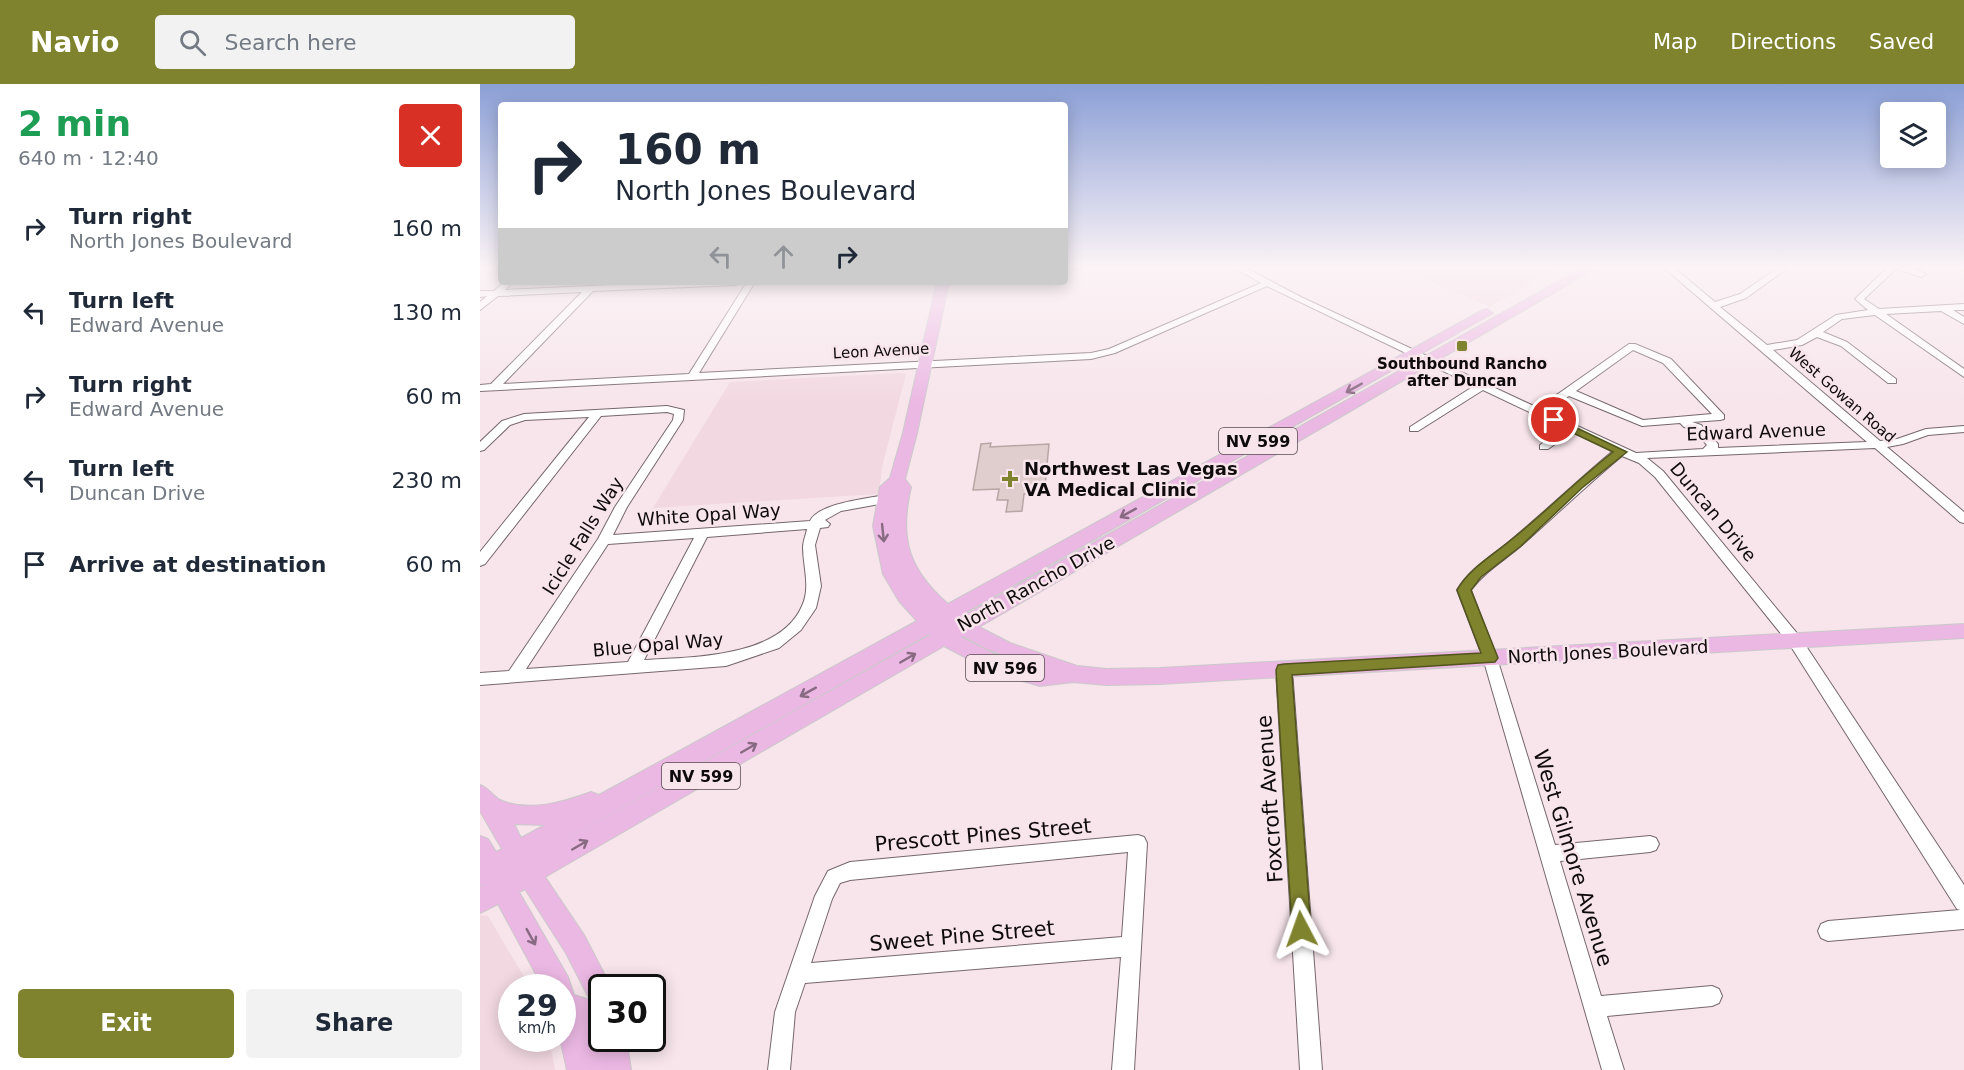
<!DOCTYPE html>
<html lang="en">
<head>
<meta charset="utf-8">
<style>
	:root { --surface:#fff; --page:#f2f2f3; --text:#1f2937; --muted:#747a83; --accent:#7f832e }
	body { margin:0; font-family:"DejaVu Sans",sans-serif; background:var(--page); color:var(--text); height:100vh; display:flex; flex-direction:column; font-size:22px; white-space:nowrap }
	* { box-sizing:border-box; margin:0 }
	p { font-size:20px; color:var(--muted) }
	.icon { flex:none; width:33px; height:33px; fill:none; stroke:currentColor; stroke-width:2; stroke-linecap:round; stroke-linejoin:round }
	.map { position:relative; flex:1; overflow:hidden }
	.details { display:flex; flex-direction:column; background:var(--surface); width:480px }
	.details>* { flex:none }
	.guide { position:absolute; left:18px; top:18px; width:570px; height:183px; border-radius:6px; box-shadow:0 3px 15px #0003; background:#fff; color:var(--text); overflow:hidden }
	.controls { position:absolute; left:1400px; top:18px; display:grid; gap:12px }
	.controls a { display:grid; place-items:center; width:66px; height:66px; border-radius:6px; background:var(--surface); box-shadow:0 3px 15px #0003; font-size:30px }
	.speed { position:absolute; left:18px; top:890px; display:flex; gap:12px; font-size:30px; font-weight:700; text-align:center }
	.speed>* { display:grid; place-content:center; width:78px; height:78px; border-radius:50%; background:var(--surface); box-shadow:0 3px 15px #0003; line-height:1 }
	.speed small { font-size:15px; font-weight:400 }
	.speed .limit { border:3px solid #111; border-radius:9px; background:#fff; color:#111 }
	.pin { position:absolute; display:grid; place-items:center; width:51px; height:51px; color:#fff; margin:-26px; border:3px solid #fff; border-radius:50%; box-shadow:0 2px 6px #0007 }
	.me { position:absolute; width:66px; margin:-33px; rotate:356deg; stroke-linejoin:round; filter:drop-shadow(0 0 4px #0008) }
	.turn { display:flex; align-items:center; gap:21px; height:126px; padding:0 18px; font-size:27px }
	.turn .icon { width:78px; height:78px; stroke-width:2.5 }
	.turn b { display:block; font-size:42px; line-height:51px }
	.lanes { display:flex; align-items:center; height:57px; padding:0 18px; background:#0003; justify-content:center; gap:30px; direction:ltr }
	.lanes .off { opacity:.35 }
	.round { display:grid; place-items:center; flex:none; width:63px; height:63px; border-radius:6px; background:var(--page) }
	.summary { display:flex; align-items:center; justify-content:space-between; height:102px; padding:0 18px }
	h1 { font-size:36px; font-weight:800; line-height:45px; color:#1e9e55 }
	.primary-button { display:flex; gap:12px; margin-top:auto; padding:12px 18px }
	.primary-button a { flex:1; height:69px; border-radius:6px; background:var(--accent); color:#fff; font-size:24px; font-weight:800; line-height:69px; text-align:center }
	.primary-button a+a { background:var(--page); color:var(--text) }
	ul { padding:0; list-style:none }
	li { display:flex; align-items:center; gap:18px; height:84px; padding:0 18px }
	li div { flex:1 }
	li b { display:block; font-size:22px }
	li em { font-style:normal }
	header { display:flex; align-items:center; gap:36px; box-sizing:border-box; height:84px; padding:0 30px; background:var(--accent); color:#fff }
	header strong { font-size:28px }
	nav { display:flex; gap:33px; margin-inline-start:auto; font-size:21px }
	.search { width:420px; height:54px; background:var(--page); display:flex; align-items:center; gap:15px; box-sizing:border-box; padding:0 21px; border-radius:6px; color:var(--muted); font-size:22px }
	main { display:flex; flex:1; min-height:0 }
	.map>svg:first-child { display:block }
	.built { fill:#f2d8e1 }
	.building { fill:#e0cdcd; stroke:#b8a6a6; stroke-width:1.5 }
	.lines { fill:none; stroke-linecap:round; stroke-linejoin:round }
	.minor-casing { stroke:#76676c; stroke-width:2 }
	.major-casing { stroke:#cac9ca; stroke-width:2 }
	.minor { fill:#fff; fill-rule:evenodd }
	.major { fill:#ebb8e3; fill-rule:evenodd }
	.oneway { stroke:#886a82 }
	.route { fill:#7f832e; stroke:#53551e; stroke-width:1.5 }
	.poi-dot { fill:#7f832e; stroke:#f7e5eb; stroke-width:2 }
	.labels { text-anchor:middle; stroke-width:5; stroke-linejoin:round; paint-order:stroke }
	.far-street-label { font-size:15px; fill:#0f0a0c; stroke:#f7e5eb }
	.far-poi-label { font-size:15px; font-weight:bold; fill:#0f0a0c; stroke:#f7e5eb }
	.shield { fill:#f7e5eb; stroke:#554c4f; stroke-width:1.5 }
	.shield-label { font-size:16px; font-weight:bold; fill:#0f0a0c }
	.street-label { font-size:18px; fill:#0f0a0c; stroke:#f7e5eb }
	.poi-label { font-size:18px; font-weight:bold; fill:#0f0a0c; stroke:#f7e5eb; text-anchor:start }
	.near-street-label { font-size:21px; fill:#0f0a0c; stroke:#f7e5eb }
</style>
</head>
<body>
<header>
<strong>Navio</strong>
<div class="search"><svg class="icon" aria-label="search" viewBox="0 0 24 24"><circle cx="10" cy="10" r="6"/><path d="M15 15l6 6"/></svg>Search here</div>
<nav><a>Map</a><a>Directions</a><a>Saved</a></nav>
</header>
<main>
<section class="details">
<div class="summary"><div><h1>2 min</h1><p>640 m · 12:40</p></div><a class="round" style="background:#d93025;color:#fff"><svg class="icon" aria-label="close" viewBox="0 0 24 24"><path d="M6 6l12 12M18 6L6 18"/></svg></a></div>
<ul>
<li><svg class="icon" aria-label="right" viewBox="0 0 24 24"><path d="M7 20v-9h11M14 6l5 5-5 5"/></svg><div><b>Turn right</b><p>North Jones Boulevard</p></div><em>160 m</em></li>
<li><svg class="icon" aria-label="left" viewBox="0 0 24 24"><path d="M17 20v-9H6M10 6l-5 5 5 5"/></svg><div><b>Turn left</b><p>Edward Avenue</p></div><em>130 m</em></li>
<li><svg class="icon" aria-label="right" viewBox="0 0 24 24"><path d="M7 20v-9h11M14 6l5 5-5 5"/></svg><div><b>Turn right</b><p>Edward Avenue</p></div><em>60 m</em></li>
<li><svg class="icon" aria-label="left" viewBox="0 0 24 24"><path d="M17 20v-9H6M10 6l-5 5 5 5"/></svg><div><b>Turn left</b><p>Duncan Drive</p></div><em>230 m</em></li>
<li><svg class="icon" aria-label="arrive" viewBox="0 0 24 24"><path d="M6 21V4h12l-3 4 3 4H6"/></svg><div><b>Arrive at destination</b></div><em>60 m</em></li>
</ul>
<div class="primary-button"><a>Exit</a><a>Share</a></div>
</section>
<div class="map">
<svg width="1484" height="986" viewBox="0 0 1484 986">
	<rect width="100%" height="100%" fill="#f7e5eb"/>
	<!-- built -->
	<path class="built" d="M916 183H1076L1010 223Z
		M419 289 426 290 402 383 399 410 173 424 250 298Z
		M0 831 8 832 50 903H32V954H69L75 986H0Z"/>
	<!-- building -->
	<path class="building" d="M511 359 510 363 569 360 565 402H561L560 409 544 410 542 427 526 428 528 416H517L519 405 493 406 501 360Z"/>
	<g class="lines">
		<defs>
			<path id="minor" d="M585 183H607L585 187Z
				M753 183H764L821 213 1058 324 1149 260H1155L1191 275 1244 331V335L1240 336 1212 338 1221 341 1238 360V364L1387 358 1183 183H1193L1235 218 1260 210 1299 183H1309L1266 214 1240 223 1287 261 1317 256 1356 231 1388 226 1375 215 1408 183H1429L1446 190 1442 193 1416 185 1384 215 1399 225 1484 220V226H1473L1484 233V240L1461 227 1406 230 1484 285V293L1395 231 1362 235 1343 248 1367 258 1416 295V299H1408L1361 262 1337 253 1322 261 1293 266 1400 357 1417 355 1446 345 1484 342V348L1448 351 1423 360 1407 363 1484 428V439L1480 438 1395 364 1167 374 1183 387 1320 553 1484 801V845L1348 857 1341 854 1338 847 1341 840 1348 837 1480 826 1477 825 1310 561 1175 393 1159 379 1142 372C1108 400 1076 431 1042 461 1025 476 1005 487 991 506L1017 574 1075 761 1170 752 1176 754 1179 760 1176 766 1170 768 1080 777 1121 912 1232 902 1239 905 1242 912 1239 919 1232 922 1127 932 1144 986H1122L1003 574 977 506C990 484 1012 472 1031 456 1066 427 1098 396 1133 367L1092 348 1068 365H1060V361L1083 344 1003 306 938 347H930V343L994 302 787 202 635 269 611 275 0 307V301L11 300 102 208 18 212 0 226V218L7 212 0 213V207H14L24 198H33L25 206 200 198H260L256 201 113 207 23 300 209 290 267 198H275L219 289 611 269 629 265 781 199ZM1153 266 1183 279 1232 330 1163 336 1096 307ZM1089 312 1162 342 1200 339 1204 343 1213 345 1227 361 1223 365 1156 369 1067 328Z
				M187 322 204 326 203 336 147 423 133 451 330 437C339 419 386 415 405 411L411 415 405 419 361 427 345 436 350 440 348 443 340 444 335 461 341 502 336 524 321 546 299 564 246 582 0 601V589L29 587 118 455 135 423 193 336 194 330 187 328 121 332 5 480 0 482V468L109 333 45 336 30 341 4 366 0 367V358L22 337 44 330ZM327 445C326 451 323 457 323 463 323 483 331 503 322 522 300 574 211 573 164 576L227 453ZM214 454 148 578 46 585 128 460Z
				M804 580 809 582 812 586 842 986H820L796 586 799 582Z
				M658 751 664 753 667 759 654 986H632L641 873 325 899 315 928 310 986H288L295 928 335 812 348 787 370 778ZM648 768 642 853 331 879 352 815 360 799 370 796Z"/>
			<path id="major" d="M1104 183H1118L499 543 530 559 597 582 627 585 680 584 1484 540V554L680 600 627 601 593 598 560 602 515 589 464 562 65 793 104 851 131 903H122V926L113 923 122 946V954H146L151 986H87L80 954H82V903H63L18 820 0 829V803L7 799 0 802V752L8 755 16 768 22 765 0 727V701C9 704 14 714 22 717 51 728 84 718 111 708L119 711 437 537 419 517 403 490 393 442 400 403 410 394 423 349 457 198H469L437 349 425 395 431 403C419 454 428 485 468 520L1003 226 1007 225 1013 229 481 531 483 532ZM420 487 433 507 453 528 433 507ZM449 550 450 551 53 774ZM483 552 507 565 563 586 528 577 481 553ZM34 740 65 741 41 754ZM45 805 86 869 110 916 94 911 88 893 39 808Z"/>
		</defs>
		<!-- minor casing -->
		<use href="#minor" class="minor-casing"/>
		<!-- major casing -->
		<use href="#major" class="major-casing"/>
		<!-- minor -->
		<use href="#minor" class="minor"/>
		<!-- major -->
		<use href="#major" class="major"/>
	</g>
	<!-- one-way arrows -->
	<defs><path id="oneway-shaft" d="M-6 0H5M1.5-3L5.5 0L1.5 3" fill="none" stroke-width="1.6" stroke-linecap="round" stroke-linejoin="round" transform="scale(1.5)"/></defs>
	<g class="oneway">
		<use href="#oneway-shaft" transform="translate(874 304) rotate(151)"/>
		<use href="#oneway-shaft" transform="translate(648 429) rotate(151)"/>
		<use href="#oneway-shaft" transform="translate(403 449) rotate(84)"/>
		<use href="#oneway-shaft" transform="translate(428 574) rotate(-30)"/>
		<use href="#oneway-shaft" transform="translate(328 608) rotate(151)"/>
		<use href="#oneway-shaft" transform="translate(269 664) rotate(-30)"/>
		<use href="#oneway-shaft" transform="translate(100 761) rotate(-30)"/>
		<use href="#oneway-shaft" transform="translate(51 853) rotate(61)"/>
	</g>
	<!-- sky -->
	<linearGradient id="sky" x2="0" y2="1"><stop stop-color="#8b9fd6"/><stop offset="0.57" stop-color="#fbf3f6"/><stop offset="1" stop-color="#fbf3f6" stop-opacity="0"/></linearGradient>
	<rect width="1484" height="321" fill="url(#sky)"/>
	<!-- route -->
	<path class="route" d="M1074 333 1147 368 1102 404 1041 462 1001 493 991 506 1018 574 1015 578 812 591 831 845 828 852 821 854 815 852 812 845 796 586 798 581 804 580 1001 569 977 506C990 484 1012 472 1031 456 1066 428 1097 396 1133 368L1070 338 1068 336Z"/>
	<!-- markers -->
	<g class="poi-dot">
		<rect x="976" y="256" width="12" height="12" rx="3"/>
		<path d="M527 386h6v6h6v6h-6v6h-6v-6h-6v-6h6z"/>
	</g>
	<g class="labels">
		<!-- far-street labels -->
		<g class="far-street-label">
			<text transform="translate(401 267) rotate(-3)" y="5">Leon Avenue</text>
			<text transform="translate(1362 311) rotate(41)" y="5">West Gowan Road</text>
		</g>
		<!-- far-poi labels -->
		<g class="far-poi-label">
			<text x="982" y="285">Southbound Rancho<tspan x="982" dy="17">after Duncan</tspan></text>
		</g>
		<!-- shield labels -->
		<g class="shield">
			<rect x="739" y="344" width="78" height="26" rx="4.5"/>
			<rect x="486" y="571" width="78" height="26" rx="4.5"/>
			<rect x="182" y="679" width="78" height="26" rx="4.5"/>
		</g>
		<g class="shield-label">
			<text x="778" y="363">NV 599</text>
			<text x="525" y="590">NV 596</text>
			<text x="221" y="698">NV 599</text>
		</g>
		<!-- street labels -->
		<g class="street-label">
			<text transform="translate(1276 348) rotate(-2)" y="6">Edward Avenue</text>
			<text transform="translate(1233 428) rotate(50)" y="6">Duncan Drive</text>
			<text transform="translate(229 431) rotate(-4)" y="6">White Opal Way</text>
			<text transform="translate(103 452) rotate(-58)" y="6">Icicle Falls Way</text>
			<text transform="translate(556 500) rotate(-29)" y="6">North Rancho Drive</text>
			<text transform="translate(178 561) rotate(-5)" y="6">Blue Opal Way</text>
			<text transform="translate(1128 568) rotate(-3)" y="6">North Jones Boulevard</text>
		</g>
		<!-- poi labels -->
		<g class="poi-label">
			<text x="544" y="391">Northwest Las Vegas<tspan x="544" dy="21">VA Medical Clinic</tspan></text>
		</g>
		<!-- near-street labels -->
		<g class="near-street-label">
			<text transform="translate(790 715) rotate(-94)" y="7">Foxcroft Avenue</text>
			<text transform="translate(503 751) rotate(-5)" y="7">Prescott Pines Street</text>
			<text transform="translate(1093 774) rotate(73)" y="7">West Gilmore Avenue</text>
			<text transform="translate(482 852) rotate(-5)" y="7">Sweet Pine Street</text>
		</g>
	</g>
</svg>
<div class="controls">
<a><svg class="icon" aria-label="layers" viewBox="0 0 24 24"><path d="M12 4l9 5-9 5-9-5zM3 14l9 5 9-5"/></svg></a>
</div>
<div class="speed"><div>29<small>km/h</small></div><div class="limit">30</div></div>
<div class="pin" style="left:1074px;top:336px;background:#d93025"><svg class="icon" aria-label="arrive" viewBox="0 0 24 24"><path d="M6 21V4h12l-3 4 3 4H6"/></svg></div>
<svg class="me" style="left:821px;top:845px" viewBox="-20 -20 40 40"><path d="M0-17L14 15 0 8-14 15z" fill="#7f832e" stroke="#fff" stroke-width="4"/></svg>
<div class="guide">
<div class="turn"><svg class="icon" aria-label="right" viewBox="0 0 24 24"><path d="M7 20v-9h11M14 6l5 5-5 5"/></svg><div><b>160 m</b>North Jones Boulevard</div></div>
<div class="lanes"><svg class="icon off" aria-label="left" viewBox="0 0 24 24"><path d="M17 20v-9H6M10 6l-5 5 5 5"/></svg><svg class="icon off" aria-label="ahead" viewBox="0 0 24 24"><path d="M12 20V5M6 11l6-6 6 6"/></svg><svg class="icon" aria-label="right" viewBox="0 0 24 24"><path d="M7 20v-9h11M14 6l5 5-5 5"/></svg></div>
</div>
</div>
</main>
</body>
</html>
